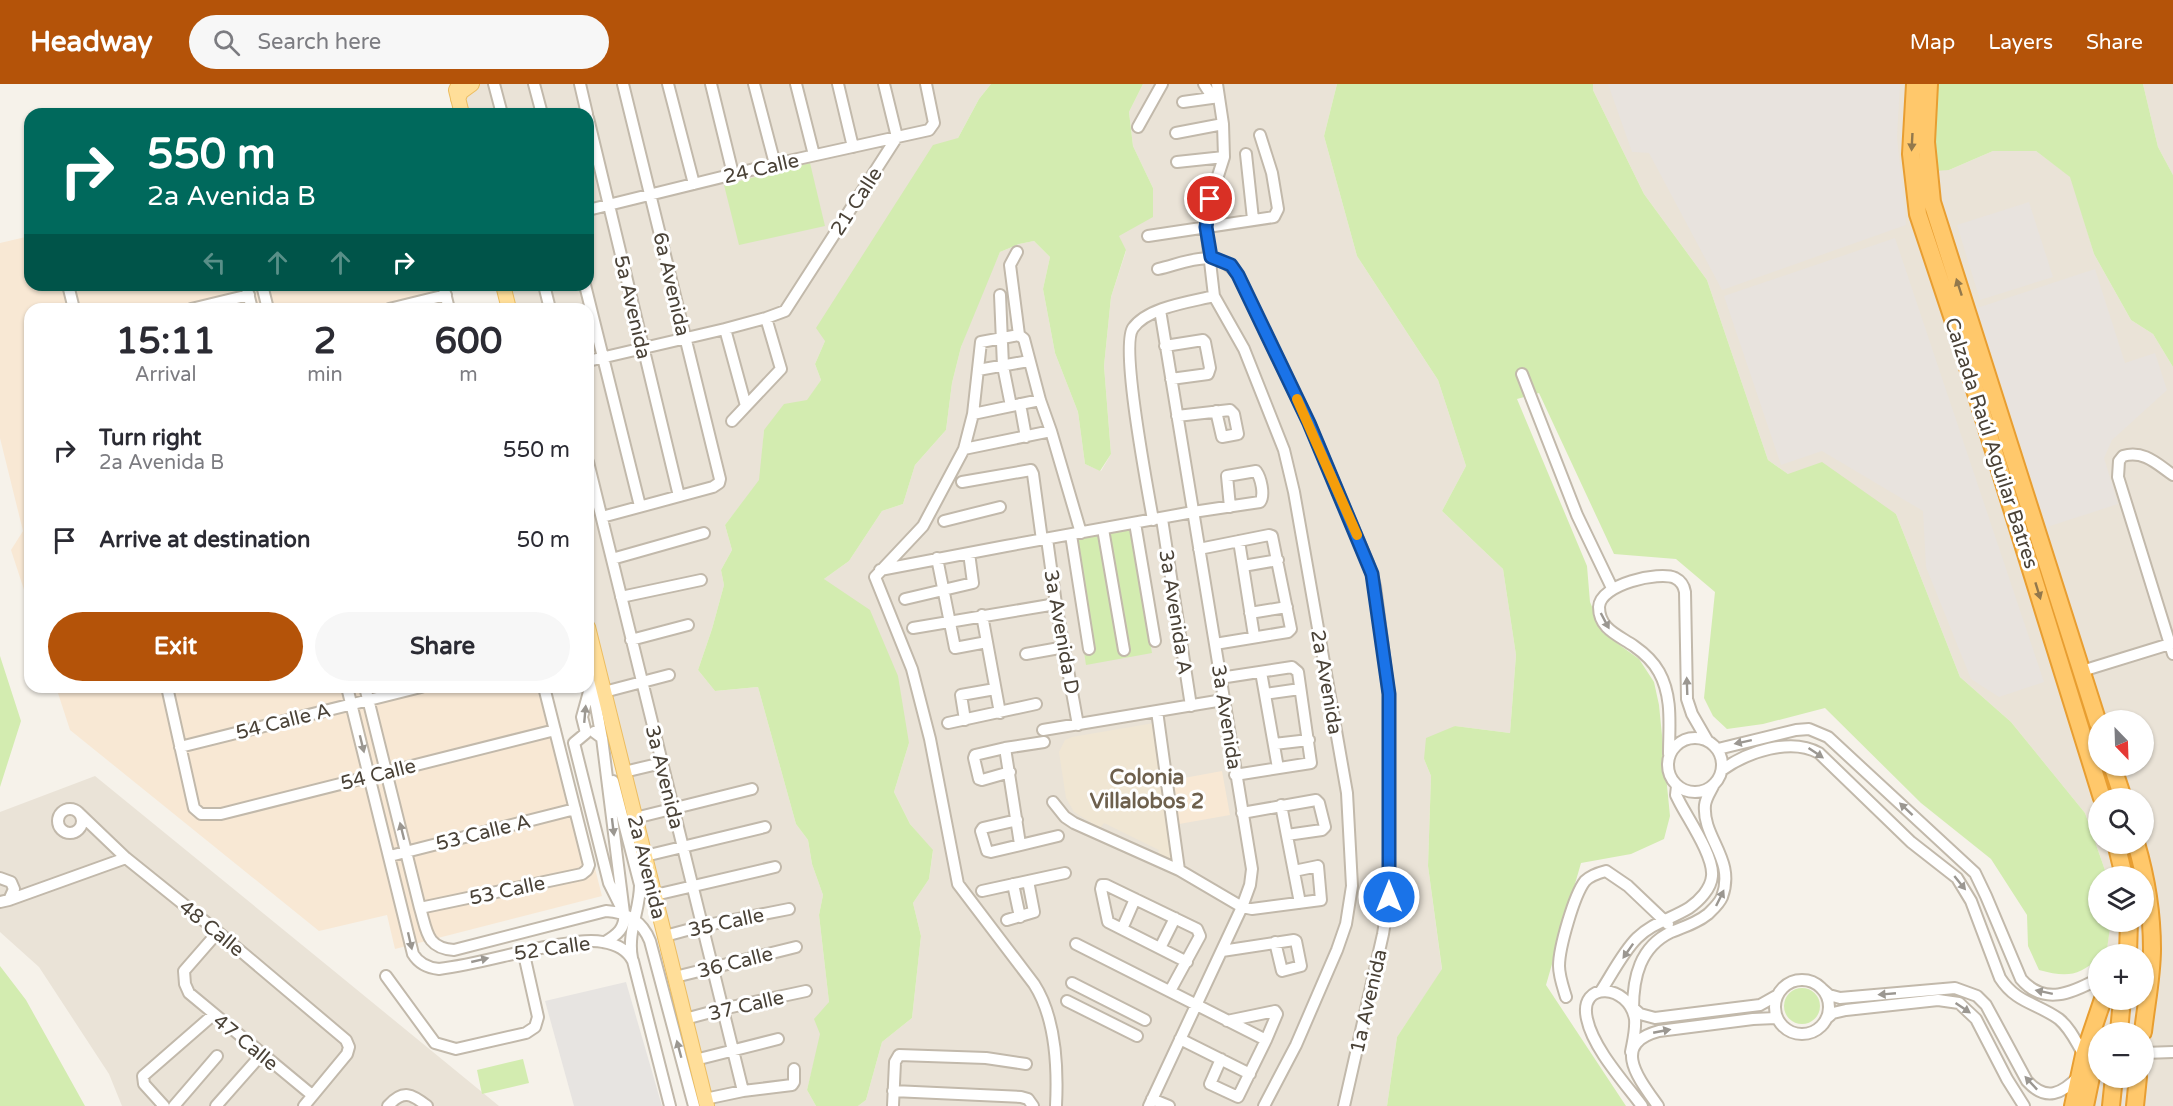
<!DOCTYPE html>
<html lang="en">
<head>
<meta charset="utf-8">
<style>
	:root { --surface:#fff; --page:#f7f7f7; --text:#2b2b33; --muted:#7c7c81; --accent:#b45309 }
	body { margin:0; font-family:"Varela Round",sans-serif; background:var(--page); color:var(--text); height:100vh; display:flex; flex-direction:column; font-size:22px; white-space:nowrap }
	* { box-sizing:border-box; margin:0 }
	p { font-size:20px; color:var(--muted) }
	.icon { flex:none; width:33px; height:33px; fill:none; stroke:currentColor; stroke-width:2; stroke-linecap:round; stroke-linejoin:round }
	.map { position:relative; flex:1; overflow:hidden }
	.sheet { position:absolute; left:24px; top:219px; width:570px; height:390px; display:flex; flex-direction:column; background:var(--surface); border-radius:18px; box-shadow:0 2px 4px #0004 }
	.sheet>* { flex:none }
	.hud { position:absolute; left:24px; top:24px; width:570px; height:183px; border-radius:18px; box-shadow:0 2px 4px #0004; background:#00695c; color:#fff; overflow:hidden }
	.needle { width:39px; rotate:157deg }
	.tools { position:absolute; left:2088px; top:626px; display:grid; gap:12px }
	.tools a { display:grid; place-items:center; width:66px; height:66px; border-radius:50%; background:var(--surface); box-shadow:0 2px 4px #0004; font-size:30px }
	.pin { position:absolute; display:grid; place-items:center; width:51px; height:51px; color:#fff; margin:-26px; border:3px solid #fff; border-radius:50%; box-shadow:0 2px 6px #0007 }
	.me { position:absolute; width:66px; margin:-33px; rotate:0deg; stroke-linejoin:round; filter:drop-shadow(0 0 4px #0008) }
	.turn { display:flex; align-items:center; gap:21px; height:126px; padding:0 24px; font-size:27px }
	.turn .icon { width:78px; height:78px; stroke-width:2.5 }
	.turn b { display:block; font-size:42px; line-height:51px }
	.lanes { display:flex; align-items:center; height:57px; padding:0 24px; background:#0003; justify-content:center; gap:30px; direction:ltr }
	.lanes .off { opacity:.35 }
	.eta { display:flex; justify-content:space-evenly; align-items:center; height:102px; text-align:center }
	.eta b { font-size:36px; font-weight:800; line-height:42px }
	.cta { display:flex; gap:12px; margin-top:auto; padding:12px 24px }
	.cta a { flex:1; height:69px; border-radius:36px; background:var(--accent); color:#fff; font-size:24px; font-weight:800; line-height:69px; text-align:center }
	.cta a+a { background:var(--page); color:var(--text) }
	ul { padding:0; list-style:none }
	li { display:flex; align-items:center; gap:18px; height:90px; padding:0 24px }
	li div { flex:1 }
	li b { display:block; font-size:22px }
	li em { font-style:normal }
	header { display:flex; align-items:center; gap:36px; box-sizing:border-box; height:84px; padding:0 30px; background:var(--accent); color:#fff }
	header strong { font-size:28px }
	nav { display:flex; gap:33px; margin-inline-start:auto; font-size:21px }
	.search { width:420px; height:54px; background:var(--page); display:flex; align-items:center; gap:15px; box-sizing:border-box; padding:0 21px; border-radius:33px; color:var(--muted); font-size:22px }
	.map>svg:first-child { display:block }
	.residential { fill:#eae3d7; fill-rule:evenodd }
	.commercial { fill:#f8e8d4 }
	.industrial { fill:#e8e3de }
	.education { fill:#f0e6d3 }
	.green { fill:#d3ecb0 }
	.parking { fill:#e7e4e1 }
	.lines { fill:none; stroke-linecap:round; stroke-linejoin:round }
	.minor-casing { stroke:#c2b9ab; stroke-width:14 }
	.major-casing { stroke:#ecbd61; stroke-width:16 }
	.highway-casing { stroke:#e89e31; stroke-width:20 }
	.minor { stroke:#fff; stroke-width:10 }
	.major { stroke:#ffde99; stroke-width:14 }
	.highway { stroke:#ffc86b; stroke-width:16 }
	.oneway { fill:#92784c }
	.oneway2 { fill:#9b9791 }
	.route-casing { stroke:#114b97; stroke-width:15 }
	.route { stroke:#1a73e8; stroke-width:10 }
	.slow { stroke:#f59e0b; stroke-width:10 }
	.labels { text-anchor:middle; stroke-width:6; stroke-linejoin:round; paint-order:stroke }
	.street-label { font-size:20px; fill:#4a4237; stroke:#fff }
	.neighbourhood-label { font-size:21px; font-weight:bold; fill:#6e604d; stroke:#fff }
</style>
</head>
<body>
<header>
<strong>Headway</strong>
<div class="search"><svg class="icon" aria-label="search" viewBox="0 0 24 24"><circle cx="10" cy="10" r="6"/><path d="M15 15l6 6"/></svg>Search here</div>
<nav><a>Map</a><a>Layers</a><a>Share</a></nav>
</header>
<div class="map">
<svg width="2173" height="1022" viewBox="0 0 2173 1022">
	<rect width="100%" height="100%" fill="#f6f2ea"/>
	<!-- residential -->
	<path class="residential" d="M460 0H991L979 15 958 54 825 257 815 280 821 296 807 317 764 346 760 396 725 441 732 466 721 486 724 501 712 545 698 586 715 607 758 603 796 740 808 756 812 780 823 811 819 831 829 918 807 1006 816 1022H714L691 940 588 525V225H515L509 201H588V30H467Z
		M1143 0H1337L1324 52 1357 172 1438 296 1466 382 1442 427 1503 485 1516 571 1510 649 1455 642 1424 675 1431 692 1428 782 1442 886 1397 953 1387 1022H858L866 1016 882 958 912 934 921 852 913 819 929 795 933 767 910 740 894 708 909 659 824 495 849 477 882 427 903 420 915 381 946 346 952 299 961 263 977 219 1000 168 1019 160 1034 157 1050 173 1043 205 1055 269 1078 328 1085 380 1101 387 1111 370 1104 282 1111 213 1126 167 1118 152 1153 104 1133 62 1129 28Z
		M1593 0H1938L1935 23 1949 86 1993 67H2036L2071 93 2094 170 2131 236 2153 250 2173 283V1022H2077L2088 933 2098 896V915H2144V870H2106L2111 837H2144V792H2107L2085 729 2011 638 1960 593 1896 430 1788 390 1768 376 1707 196 1644 110 1593 6ZM2098 636H2144V681H2098ZM2098 714H2144V759H2098ZM2098 948H2144V993H2098Z
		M2143 0H2173V91L2158 63Z
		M95 692 334 887 499 1022H122L109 990 39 883 0 848V728Z"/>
	<!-- commercial -->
	<path class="commercial" d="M30 152V201H446L452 225H30V524L11 466 23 447 0 354V159Z
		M56 603H549L602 812 395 865 387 831 319 847 70 646Z
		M1222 687 1230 731 1179 740 1173 696Z"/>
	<!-- industrial -->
	<path class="industrial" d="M1608 0H1900L1897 53 1906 141 1722 206 1649 69 1632 68Z
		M2029 118 2053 193 1980 216 1957 141Z
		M1895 154 2044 598 1999 613 1971 595 1926 483 1923 427 1822 367 1781 381 1724 212Z
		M2095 185 2125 279 2155 269 2167 306 2112 356 2104 374 2118 420 2047 443 1977 224Z"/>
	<!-- education -->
	<path class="education" d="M1154 639 1177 779 1158 771 1159 766 1104 739 1100 744 1074 728 1066 714 1059 668 1065 656 1072 653Z"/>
	<!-- green -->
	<path class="green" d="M991 0H1143L1129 28 1133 62 1153 104V133L1119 152 1126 166 1111 213 1104 282 1111 370 1100 387 1085 380 1078 328 1055 269 1043 205 1050 173 1034 157 1019 160 1000 168 961 263 952 299 946 346 915 381 903 420 882 427 849 477 824 495 870 526 898 592 909 659 894 708 910 740 933 766 929 795 913 819 921 852 912 934 882 958 866 1016 858 1022H816L807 1006 820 950 814 935 829 918 819 831 823 811 812 780 808 756 796 740 758 603 715 607 698 586 712 545 724 501 721 486 732 466 725 441 759 396 764 346 784 320 807 316 821 296 815 280 825 257 816 244 933 61 958 54 979 15Z
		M1337 0H1593V6L1644 110 1707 196 1768 376 1788 390 1822 378 1896 430 1960 593 2011 638 2085 729 2107 792H2098V837H2111L2107 865 2103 870H2098V874C2079 893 2065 893 2039 886L2028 862 2027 831 1991 775 1921 719 1825 624 1763 640 1727 645 1713 632 1704 614 1715 508 1676 475 1614 470 1539 309 1517 315 1587 482 1590 518 1603 549 1639 575 1654 598 1659 621 1670 732 1664 755 1631 770 1581 779 1546 901 1626 1022H1387L1397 953 1442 885 1428 782 1431 692 1424 675 1426 654 1455 642 1510 649 1516 571 1503 485 1442 427 1466 382 1438 296 1357 172 1324 52Z
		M1938 0H2143L2158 63 2173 91V283L2153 250 2131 236 2094 170 2070 93 2036 67H1993L1949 86 1935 87V23Z
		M810 79 825 142 739 161 724 101Z
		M1130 444 1152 569 1086 581 1067 456Z
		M0 572 21 637 0 703Z
		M0 882 26 916 85 1022H0Z
		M1784 922a18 18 0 1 1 36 0a18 18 0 1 1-36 0Z
		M523 975 529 999 482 1010 477 986Z"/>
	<!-- parking -->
	<path class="parking" d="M626 898 662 1022H574L545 917Z"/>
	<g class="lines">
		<defs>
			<path id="minor" d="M494 0 502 30
				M534 0 542 30
				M580 0 587 30
				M668 0 694 100
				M711 0 733 90
				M754 0 775 80
				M796 0 814 71
				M838 0 853 63
				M1204 0 1213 14
				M1217 0 1223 40 1224 73 1208 123 1206 143 1214 212 1244 265 1284 366 1294 408 1347 709 1352 802 1346 840 1337 866 1296 961 1264 1022
				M1183 18 1219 13
				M588 34 679 412
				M1138 43 1162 0
				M1176 49 1223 40
				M1246 70 1253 135
				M1177 78 1224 73
				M588 126 775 80 929 46 934 39 926 0
				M1148 152 1274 133 1278 125 1272 89 1260 51
				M1017 168 1010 181 1019 251 1024 255 1040 316 1051 347 1081 449
				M1158 185C1188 178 1217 162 1238 191L1309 339 1368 479 1375 502 1389 611V813L1383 850 1344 1022
				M68 201 74 225
				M246 201 252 225
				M262 201 268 225
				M443 201 449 225
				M544 201 550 225
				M585 201 640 422
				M1000 211 1003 282 1011 322
				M191 225 249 211
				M389 225 446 211
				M725 245 746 322
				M1019 251 981 258 973 330 964 365 923 442 875 493 912 585 930 655 958 800 1034 900C1056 934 1058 982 1056 1022
				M1165 262 1203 256 1205 258 1210 284 1208 290 1171 295
				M588 277 725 245 766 234 785 227 897 53 884 0
				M978 286 1029 277
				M1522 290 1577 431 1612 504
				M1020 320 1026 353
				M973 330 1040 316
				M1177 332 1230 326 1234 330 1238 350 1222 353 1216 327
				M732 337 781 285 766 234
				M964 365 1051 347
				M588 378 743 1007
				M2173 391C2157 380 2144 366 2123 372L2119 377 2118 393 2173 570
				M962 398 1031 386 1033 390 1042 456
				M602 433 713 403 719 399 720 395 623 0
				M1162 435 1191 622
				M1153 436C1148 407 1120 262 1133 244 1148 223 1190 218 1214 212
				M944 437 1000 423
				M1135 439 1155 557
				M1103 445 1124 566
				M1071 451 1089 565
				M1047 455 1056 520 1078 641
				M1239 457 1254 552
				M1199 465 1269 451 1272 452 1290 540 1291 545 1288 548 1215 560
				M937 474 955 564 987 558
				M612 475 704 449
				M1243 482 1278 476
				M880 486 1006 462 1193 428 1260 418C1265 411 1261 394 1256 387L1227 392 1230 423
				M621 513 701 496
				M905 515 973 499 969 469
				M1250 529 1287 523
				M982 531 1000 629
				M913 544 1056 520
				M631 556 688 541
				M1026 570 1065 563
				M2082 587 2173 559
				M1261 588 1278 684
				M1220 594 1292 583 1298 588 1311 679 1235 691
				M592 600 602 655
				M167 603 194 724 201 730H221L555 646
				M347 603 413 870C419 880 429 884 439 885 479 880 518 867 557 861 572 859 588 855 603 858 616 860 627 865 633 877L670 1022
				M365 603 420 824C427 847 426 864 454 866L606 827C627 828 642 837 650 857L694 1022
				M604 608 669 591
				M1265 610 1300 605
				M1157 627 1179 786
				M965 636 961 611 995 605
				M948 639 1036 620
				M1043 646 1223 616
				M594 648 602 654 624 829 609 799 574 659 586 649 582 633 597 579
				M1668 681a27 27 0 1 1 54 0a27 27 0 1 1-54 0Z
				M1274 660 1309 656
				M180 663 421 603
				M1005 664 1020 760
				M1718 665 1796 646 1809 645 1828 653 1975 789 1986 812 2021 895C2044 922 2072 909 2098 895
				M1669 670C1669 642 1673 613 1659 588 1653 577 1644 569 1634 562 1618 551 1599 545 1599 523 1600 500 1659 487 1675 494 1681 497 1684 502 1685 508L1687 615 1692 630 1707 656
				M1722 686C1747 668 1791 653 1819 669L1911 758 1957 794 1971 817 2000 894C2016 919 2037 919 2059 935 2071 945 2076 958 2084 971
				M624 688 662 679
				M1010 688 982 696 979 695 974 674 975 671 1005 664 1044 658
				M613 697 640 801C640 826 627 848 632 874
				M1053 718 1065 733 1074 739 1179 786 1242 823 1252 825 1321 816 1318 782 1294 787
				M1281 721 1300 819
				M58 737a12 12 0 1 1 24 0a12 12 0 1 1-24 0Z
				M79 729 126 774 218 848 346 956 349 963 347 970 304 1022
				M1242 729 1316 716 1319 719 1325 743 1322 746 1287 751
				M635 734 752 705
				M1017 736 983 744 981 747 987 767 991 768 1058 752
				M390 772 575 725
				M645 772 765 743
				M0 794 11 798 14 805 9 816 0 818
				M1013 800 1020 833
				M982 807 1065 789
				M655 811 775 783
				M9 816 126 774
				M420 824 582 790 587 786 589 781 544 603
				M1007 836 1034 828 1028 797
				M1122 845 1135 815
				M218 848 184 887 185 900 189 909 312 1011
				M665 852 702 842 789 825
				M605 858C617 851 626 844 624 829
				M1076 860 1266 956
				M1160 864 1175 834
				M1222 867 1294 856 1296 857 1301 882 1282 887 1275 858
				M386 892 435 959 456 965 526 949 535 943 538 933 523 866
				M675 893 796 863
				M1775 923a27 27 0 1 1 54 0a27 27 0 1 1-54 0Z
				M1072 899 1145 936
				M1821 904 1829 911 1840 914 1955 904 1977 912 1986 921 2027 997C2046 1018 2062 1010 2079 992
				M1170 907 1200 852 1197 845 1106 801H1102L1101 805 1108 838 1187 878
				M1601 907C1612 890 1623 868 1637 854 1652 839 1671 835 1689 824 1699 817 1711 805 1712 792 1714 772 1688 735 1679 717L1676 711 1677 702
				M1566 913C1563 903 1559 892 1559 882 1559 864 1574 811 1585 797 1590 792 1598 789 1606 787L1628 802 1668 840
				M1067 917 1137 952
				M1631 922 1640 930 1655 934 1760 921 1776 912
				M1633 925C1633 893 1640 863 1671 848 1684 843 1697 839 1708 830 1713 825 1719 820 1722 813 1736 775 1702 754 1705 721 1706 713 1711 707 1714 700
				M685 935 722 925 806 907
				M1826 935 1833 929 1846 926 1938 916 1959 919 1976 935 2007 995 2024 1022
				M1180 955 1250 990
				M1631 968C1633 957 1636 946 1635 935 1629 900 1578 896 1587 935 1593 964 1624 998 1642 1022
				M2144 969 2173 968
				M1221 975 1210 1000 1238 1013 1266 956 1277 930 1275 927 1227 937
				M695 976 778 955
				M893 1007 1021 1013 1028 1015 1033 1022
				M705 1015 743 1007 792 1001 794 998V985
				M1152 1015 1169 1022
				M164 1022 144 1000 143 992 213 931
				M174 1022 217 972
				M216 1022 262 970
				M388 1022C403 1005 412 1010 427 1022
				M893 1022 895 978 899 971 986 974 1026 980
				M1149 1022 1242 823 1250 801 1252 785 1160 226
				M1658 1022C1639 995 1610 960 1659 947L1753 935 1776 934"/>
			<path id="major" d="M459 0 456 6 462 30
				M458 15 461 8 472 0
				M503 201 509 225
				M588 543 707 1022"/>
			<path id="highway" d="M1915 0 1911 70 1918 130 1953 235 2102 714
				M1929 0 1926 58 1932 118 2098 639
				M2112 681 2123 714
				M2116 759 2124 792
				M2136 759C2146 793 2152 830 2152 865 2152 892 2146 921 2143 948
				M2128 870 2129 837
				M2119 948 2122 915
				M2073 1022 2084 971 2103 915
				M2085 1022 2098 959
				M2111 1022 2114 993
				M2135 1022 2138 993"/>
		</defs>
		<!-- minor casing -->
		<use href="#minor" class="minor-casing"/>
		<!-- major casing -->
		<use href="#major" class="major-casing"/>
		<!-- highway casing -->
		<use href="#highway" class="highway-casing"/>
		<!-- minor -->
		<use href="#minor" class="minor"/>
		<!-- major -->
		<use href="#major" class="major"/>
		<!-- highway -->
		<use href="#highway" class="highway"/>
	</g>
	<!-- one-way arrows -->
	<defs><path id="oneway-solid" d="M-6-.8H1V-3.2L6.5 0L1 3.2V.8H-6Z" transform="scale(1.5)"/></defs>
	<g class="oneway">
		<use href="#oneway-solid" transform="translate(1912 58) rotate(93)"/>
		<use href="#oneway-solid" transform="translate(1959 203) rotate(-108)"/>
		<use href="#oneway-solid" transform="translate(2038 507) rotate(73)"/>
	</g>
	<g class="oneway2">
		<use href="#oneway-solid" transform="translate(1605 537) rotate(62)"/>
		<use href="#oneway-solid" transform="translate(1687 602) rotate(-92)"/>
		<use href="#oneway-solid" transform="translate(585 630) rotate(-85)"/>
		<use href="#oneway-solid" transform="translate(1743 658) rotate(168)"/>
		<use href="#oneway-solid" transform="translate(362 660) rotate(76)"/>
		<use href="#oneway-solid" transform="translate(1816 669) rotate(34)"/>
		<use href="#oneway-solid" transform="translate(1906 725) rotate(-137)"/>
		<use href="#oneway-solid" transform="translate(613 743) rotate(83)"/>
		<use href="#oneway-solid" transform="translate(402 747) rotate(-104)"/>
		<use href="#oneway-solid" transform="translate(1960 799) rotate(51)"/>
		<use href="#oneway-solid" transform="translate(1720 814) rotate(-64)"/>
		<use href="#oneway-solid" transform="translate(410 857) rotate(77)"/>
		<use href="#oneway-solid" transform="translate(1628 867) rotate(125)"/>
		<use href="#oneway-solid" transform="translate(480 876) rotate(-13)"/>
		<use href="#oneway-solid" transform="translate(2044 908) rotate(-168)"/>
		<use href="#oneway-solid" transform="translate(1887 910) rotate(175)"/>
		<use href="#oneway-solid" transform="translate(1963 924) rotate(34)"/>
		<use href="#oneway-solid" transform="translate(1662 947) rotate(-11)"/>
		<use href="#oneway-solid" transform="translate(679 965) rotate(-105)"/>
		<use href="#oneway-solid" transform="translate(2031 999) rotate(-133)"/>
	</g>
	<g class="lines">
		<defs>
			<path id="route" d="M1210 115 1206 143 1211 173 1231 181 1238 191 1309 339 1372 490 1389 610V813"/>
		</defs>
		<!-- route casing -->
		<use href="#route" class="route-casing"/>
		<!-- route -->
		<use href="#route" class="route"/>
		<!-- slow -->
		<path class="slow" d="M1297 315 1357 451"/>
	</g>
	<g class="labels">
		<!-- street labels -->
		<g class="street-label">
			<text transform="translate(761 84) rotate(-13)" y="7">24 Calle</text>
			<text transform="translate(856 117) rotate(-57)" y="7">21 Calle</text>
			<text transform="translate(672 200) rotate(77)" y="7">6a Avenida</text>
			<text transform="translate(633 223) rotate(77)" y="7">5a Avenida</text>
			<text transform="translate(1992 359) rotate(72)" y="7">Calzada Raúl Aguilar Batres</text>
			<text transform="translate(1176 528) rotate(81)" y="7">3a Avenida A</text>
			<text transform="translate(1062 548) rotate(80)" y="7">3a Avenida D</text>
			<text transform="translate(1327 598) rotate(80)" y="7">2a Avenida</text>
			<text transform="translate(1227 633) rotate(81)" y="7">3a Avenida</text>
			<text transform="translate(283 637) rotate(-14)" y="7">54 Calle A</text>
			<text transform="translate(378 690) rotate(-14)" y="7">54 Calle</text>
			<text transform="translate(665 693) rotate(76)" y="7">3a Avenida</text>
			<text transform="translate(483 748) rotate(-14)" y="7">53 Calle A</text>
			<text transform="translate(647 783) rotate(76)" y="7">2a Avenida</text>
			<text transform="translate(507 806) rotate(-12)" y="7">53 Calle</text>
			<text transform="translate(726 838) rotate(-12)" y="7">35 Calle</text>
			<text transform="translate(212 844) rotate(39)" y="7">48 Calle</text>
			<text transform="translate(552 864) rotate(-8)" y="7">52 Calle</text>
			<text transform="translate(735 878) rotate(-14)" y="7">36 Calle</text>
			<text transform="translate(1368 917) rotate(-77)" y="7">1a Avenida</text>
			<text transform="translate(746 921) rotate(-13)" y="7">37 Calle</text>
			<text transform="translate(246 958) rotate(39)" y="7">47 Calle</text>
		</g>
		<!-- neighbourhood labels -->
		<g class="neighbourhood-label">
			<text x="1147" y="700">Colonia<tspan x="1147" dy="24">Villalobos 2</tspan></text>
		</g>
	</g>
</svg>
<div class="tools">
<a><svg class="needle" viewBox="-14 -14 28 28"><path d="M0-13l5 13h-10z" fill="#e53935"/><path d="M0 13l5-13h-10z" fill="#7c7c81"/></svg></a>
<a><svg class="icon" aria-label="search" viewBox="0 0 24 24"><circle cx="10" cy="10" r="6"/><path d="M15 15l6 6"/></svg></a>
<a><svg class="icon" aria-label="layers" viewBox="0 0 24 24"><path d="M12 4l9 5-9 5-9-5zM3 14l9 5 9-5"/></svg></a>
<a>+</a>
<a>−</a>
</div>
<div class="pin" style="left:1210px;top:115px;background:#d93025"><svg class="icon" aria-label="arrive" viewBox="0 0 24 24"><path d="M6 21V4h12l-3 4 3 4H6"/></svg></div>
<svg class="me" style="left:1389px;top:813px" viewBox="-20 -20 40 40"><circle r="17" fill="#1a73e8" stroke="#fff" stroke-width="3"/><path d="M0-11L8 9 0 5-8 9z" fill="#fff"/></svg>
<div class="hud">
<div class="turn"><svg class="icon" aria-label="right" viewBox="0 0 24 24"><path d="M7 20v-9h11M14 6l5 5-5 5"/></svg><div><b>550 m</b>2a Avenida B</div></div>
<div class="lanes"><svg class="icon off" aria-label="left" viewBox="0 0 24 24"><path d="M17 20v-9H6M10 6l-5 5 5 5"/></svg><svg class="icon off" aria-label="ahead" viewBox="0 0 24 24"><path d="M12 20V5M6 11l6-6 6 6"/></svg><svg class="icon off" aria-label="ahead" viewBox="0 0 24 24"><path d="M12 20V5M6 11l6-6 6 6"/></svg><svg class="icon" aria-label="right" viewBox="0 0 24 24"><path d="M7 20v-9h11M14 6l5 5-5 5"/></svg></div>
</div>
<section class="sheet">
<div class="eta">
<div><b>15:11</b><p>Arrival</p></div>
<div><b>2</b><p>min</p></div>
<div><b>600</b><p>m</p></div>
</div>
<ul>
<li><svg class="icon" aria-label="right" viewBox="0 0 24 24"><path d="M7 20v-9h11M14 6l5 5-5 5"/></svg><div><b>Turn right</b><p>2a Avenida B</p></div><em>550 m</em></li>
<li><svg class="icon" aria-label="arrive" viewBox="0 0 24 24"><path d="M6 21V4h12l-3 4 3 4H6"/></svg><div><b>Arrive at destination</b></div><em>50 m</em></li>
</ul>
<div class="cta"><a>Exit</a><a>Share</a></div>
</section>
</div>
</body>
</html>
